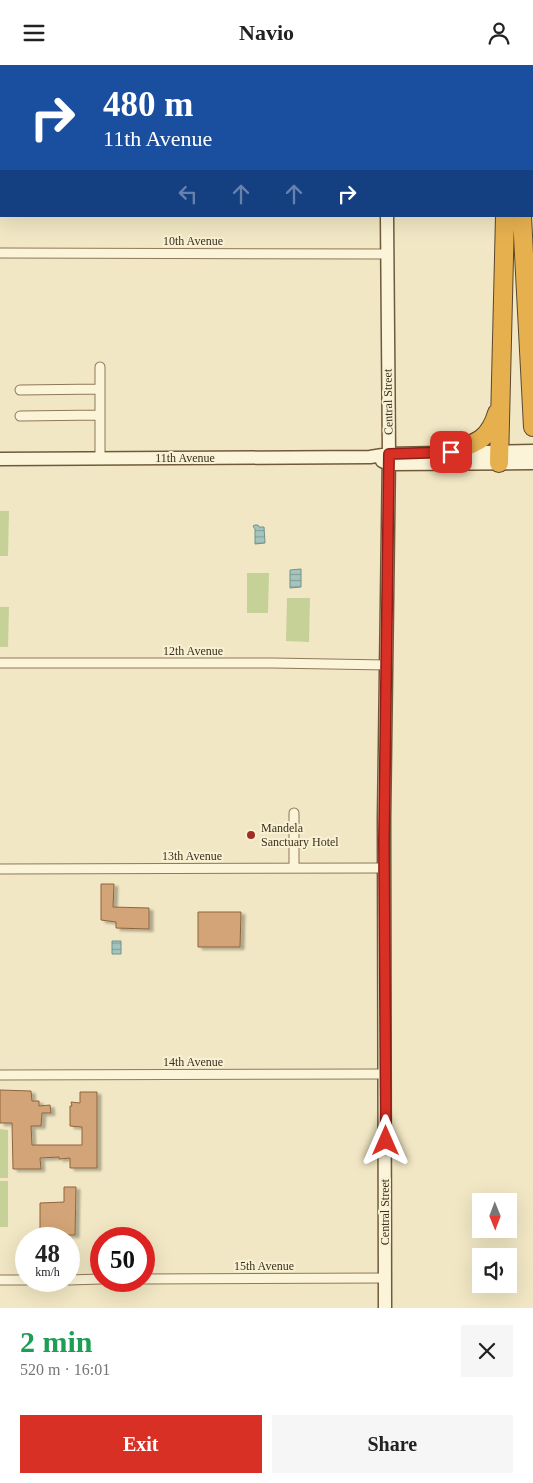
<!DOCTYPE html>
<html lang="en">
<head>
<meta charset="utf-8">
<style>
	:root { --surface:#fff; --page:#f6f6f6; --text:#222; --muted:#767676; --accent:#d93025 }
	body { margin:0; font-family:"Times New Roman",serif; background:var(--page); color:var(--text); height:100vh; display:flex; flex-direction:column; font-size:19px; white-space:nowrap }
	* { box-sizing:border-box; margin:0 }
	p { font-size:16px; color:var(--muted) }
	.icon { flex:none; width:28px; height:28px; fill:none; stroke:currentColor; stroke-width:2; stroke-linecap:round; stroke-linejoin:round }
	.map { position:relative; height:1243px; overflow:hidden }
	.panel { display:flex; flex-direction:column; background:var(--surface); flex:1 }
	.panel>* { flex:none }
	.banner { position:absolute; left:0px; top:0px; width:534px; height:152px; box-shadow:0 5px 20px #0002; background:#1a4fa0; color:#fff; overflow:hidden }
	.needle { width:32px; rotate:179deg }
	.buttons { position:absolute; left:472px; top:1128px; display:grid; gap:10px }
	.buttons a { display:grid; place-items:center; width:45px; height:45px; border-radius:0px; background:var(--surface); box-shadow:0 5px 20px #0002; font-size:25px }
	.speed { position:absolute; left:15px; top:1162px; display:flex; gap:10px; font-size:25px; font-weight:700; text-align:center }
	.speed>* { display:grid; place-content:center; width:65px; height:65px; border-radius:50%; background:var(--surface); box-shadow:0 5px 20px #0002; line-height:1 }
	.speed small { font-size:12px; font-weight:400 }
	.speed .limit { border:8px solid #d22; background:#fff; color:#111 }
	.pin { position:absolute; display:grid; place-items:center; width:42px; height:42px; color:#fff; margin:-21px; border-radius:10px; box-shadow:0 2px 8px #0006 }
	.me { position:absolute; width:55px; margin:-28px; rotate:0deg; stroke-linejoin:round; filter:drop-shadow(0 0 4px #0008) }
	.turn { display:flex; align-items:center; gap:18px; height:105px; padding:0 20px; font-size:22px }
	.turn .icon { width:65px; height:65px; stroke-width:2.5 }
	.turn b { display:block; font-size:35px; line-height:42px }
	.lanes { display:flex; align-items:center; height:48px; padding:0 20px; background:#0003; justify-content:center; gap:25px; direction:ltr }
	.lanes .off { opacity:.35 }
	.round { display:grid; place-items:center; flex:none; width:52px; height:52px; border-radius:0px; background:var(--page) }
	.summary { display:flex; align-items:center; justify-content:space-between; height:85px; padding:0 20px }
	h1 { font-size:30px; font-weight:700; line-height:38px; color:#1e9e55 }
	.cta { display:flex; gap:10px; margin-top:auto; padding:10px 20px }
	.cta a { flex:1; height:58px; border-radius:0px; background:var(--accent); color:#fff; font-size:20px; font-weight:700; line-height:58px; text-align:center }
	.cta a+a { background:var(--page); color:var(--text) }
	header { display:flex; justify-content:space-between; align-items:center; height:65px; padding:0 20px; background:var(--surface); font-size:22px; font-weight:700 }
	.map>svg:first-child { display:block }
	.grass { fill:#c5d196 }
	.water { fill:url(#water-rules); stroke:#6c948d }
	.building { fill:#d2a477; stroke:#8f643c; filter:url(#shadow) }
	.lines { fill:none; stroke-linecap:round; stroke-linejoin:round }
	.minor-casing { stroke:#8e7958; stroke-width:11 }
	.secondary-casing { stroke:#705a3c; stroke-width:15 }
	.motorway-casing { stroke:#5b462d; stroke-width:20 }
	.minor { stroke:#fbf4d8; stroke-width:9 }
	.secondary { stroke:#fbf4d8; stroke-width:12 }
	.motorway { stroke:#e6b04f; stroke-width:18 }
	.route-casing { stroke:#8d1f18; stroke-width:12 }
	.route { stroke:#d93025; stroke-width:9 }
	.poi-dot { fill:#a12d24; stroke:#f8f1d4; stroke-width:2 }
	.labels { text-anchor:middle; stroke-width:4; stroke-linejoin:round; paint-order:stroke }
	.street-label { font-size:12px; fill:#3d2f1e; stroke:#f8f1d4 }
	.poi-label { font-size:12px; fill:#3d2f1e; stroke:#f8f1d4; text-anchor:start }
</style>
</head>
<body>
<header><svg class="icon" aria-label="menu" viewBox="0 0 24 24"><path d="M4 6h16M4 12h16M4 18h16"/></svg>Navio<svg class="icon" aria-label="person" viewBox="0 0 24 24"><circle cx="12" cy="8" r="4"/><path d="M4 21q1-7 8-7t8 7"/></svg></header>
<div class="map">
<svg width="533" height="1243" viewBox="0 0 533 1243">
	<defs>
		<pattern id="water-rules" width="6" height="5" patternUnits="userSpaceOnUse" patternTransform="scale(1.25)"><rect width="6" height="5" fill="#a6c4be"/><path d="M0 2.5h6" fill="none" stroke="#88a09a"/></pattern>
		<filter id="shadow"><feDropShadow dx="4" dy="2.5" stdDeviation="1" flood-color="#0004"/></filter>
	</defs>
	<rect width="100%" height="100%" fill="#f1e7c4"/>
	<!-- grass -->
	<path class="grass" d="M0 446H9L8 491H0Z
		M247 508H269L268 548H247Z
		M287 533H310L309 577 286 576Z
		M0 542H9L8 582H0Z
		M0 1064 8 1065V1113H0Z
		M0 1116H8V1162H0Z"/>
	<!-- water -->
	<path class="water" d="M255 460H258L259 462H264L265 478 255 479V464L253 461Z
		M301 504V522L290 523V505Z
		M112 876H121V889H112Z"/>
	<!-- building -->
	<path class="building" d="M101 819H114L113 842 149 843V864L116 863V857L101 855Z
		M198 847H241L240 882H198Z
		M0 1025 31 1026 32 1036H39V1041L50 1040 51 1048H42L41 1061H31L32 1080H82V1062L70 1061V1041H72L71 1037 80 1038V1027H97V1103H70V1093L59 1094V1092L40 1093 41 1104H13L12 1058H0Z
		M64 1122H76L75 1170H40V1138L64 1137Z"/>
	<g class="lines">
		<defs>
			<path id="minor" d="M0 188 387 189
				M100 302V393
				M20 325 100 324
				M20 351 100 350
				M0 598H273L386 600
				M294 803V748
				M0 804 384 803
				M0 1010 386 1009
				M144 1214 385 1213
				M0 1215H26
				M69 1215 101 1214"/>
			<path id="secondary" d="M386 0V1
				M0 394 370 392 389 389 533 386
				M382 396 389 399 533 398
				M385 1243 384 754 389 389 387 151"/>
			<path id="motorway" d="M506 1 507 0
				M522 151 533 362
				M451 387C476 378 489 375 497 348
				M499 398 505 151"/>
		</defs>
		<!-- minor casing -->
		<use href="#minor" class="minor-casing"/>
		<!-- secondary casing -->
		<use href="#secondary" class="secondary-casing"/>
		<!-- motorway casing -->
		<use href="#motorway" class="motorway-casing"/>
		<!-- minor -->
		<use href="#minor" class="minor"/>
		<!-- secondary -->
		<use href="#secondary" class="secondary"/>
		<!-- motorway -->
		<use href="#motorway" class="motorway"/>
	</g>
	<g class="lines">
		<defs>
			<path id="route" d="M386 1076 384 776 389 389 451 387"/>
		</defs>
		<!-- route casing -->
		<use href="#route" class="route-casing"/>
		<!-- route -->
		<use href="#route" class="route"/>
	</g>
	<!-- markers -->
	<circle class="poi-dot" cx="251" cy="770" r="5"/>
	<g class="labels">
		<!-- street labels -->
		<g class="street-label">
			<text x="193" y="180">10th Avenue</text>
			<text transform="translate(388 337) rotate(-91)" y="4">Central Street</text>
			<text x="185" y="397">11th Avenue</text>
			<text x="193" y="590">12th Avenue</text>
			<text x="192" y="795">13th Avenue</text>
			<text x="193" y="1001">14th Avenue</text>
			<text transform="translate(385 1147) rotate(-90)" y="4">Central Street</text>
			<text x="264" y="1205">15th Avenue</text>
		</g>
		<!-- poi labels -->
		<g class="poi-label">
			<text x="261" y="767">Mandela<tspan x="261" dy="14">Sanctuary Hotel</tspan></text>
		</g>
	</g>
</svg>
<div class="buttons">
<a><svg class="needle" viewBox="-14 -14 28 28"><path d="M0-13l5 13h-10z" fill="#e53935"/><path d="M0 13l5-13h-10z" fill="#767676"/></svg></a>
<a><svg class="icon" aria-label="sound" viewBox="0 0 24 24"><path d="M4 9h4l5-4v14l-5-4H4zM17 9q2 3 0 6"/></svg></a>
</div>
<div class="speed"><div>48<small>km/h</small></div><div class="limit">50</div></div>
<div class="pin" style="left:451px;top:387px;background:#d93025"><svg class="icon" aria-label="arrive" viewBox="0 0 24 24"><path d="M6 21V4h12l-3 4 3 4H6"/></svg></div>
<svg class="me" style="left:386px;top:1076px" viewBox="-20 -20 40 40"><path d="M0-17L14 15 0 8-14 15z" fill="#d93025" stroke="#fff" stroke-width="4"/></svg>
<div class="banner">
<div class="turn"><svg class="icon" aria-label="right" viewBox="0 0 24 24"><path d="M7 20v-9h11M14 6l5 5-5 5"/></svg><div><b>480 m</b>11th Avenue</div></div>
<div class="lanes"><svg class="icon off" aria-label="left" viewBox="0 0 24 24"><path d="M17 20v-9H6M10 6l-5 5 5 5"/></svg><svg class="icon off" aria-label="ahead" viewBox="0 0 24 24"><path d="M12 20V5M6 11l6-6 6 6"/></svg><svg class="icon off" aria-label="ahead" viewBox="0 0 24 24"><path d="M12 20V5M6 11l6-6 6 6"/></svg><svg class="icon" aria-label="right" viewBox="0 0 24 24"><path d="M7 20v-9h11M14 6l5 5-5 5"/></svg></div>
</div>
</div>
<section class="panel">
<div class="summary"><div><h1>2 min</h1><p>520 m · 16:01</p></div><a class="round"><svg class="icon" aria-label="close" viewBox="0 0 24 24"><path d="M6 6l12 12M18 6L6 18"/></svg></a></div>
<div class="cta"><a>Exit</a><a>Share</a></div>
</section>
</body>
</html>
